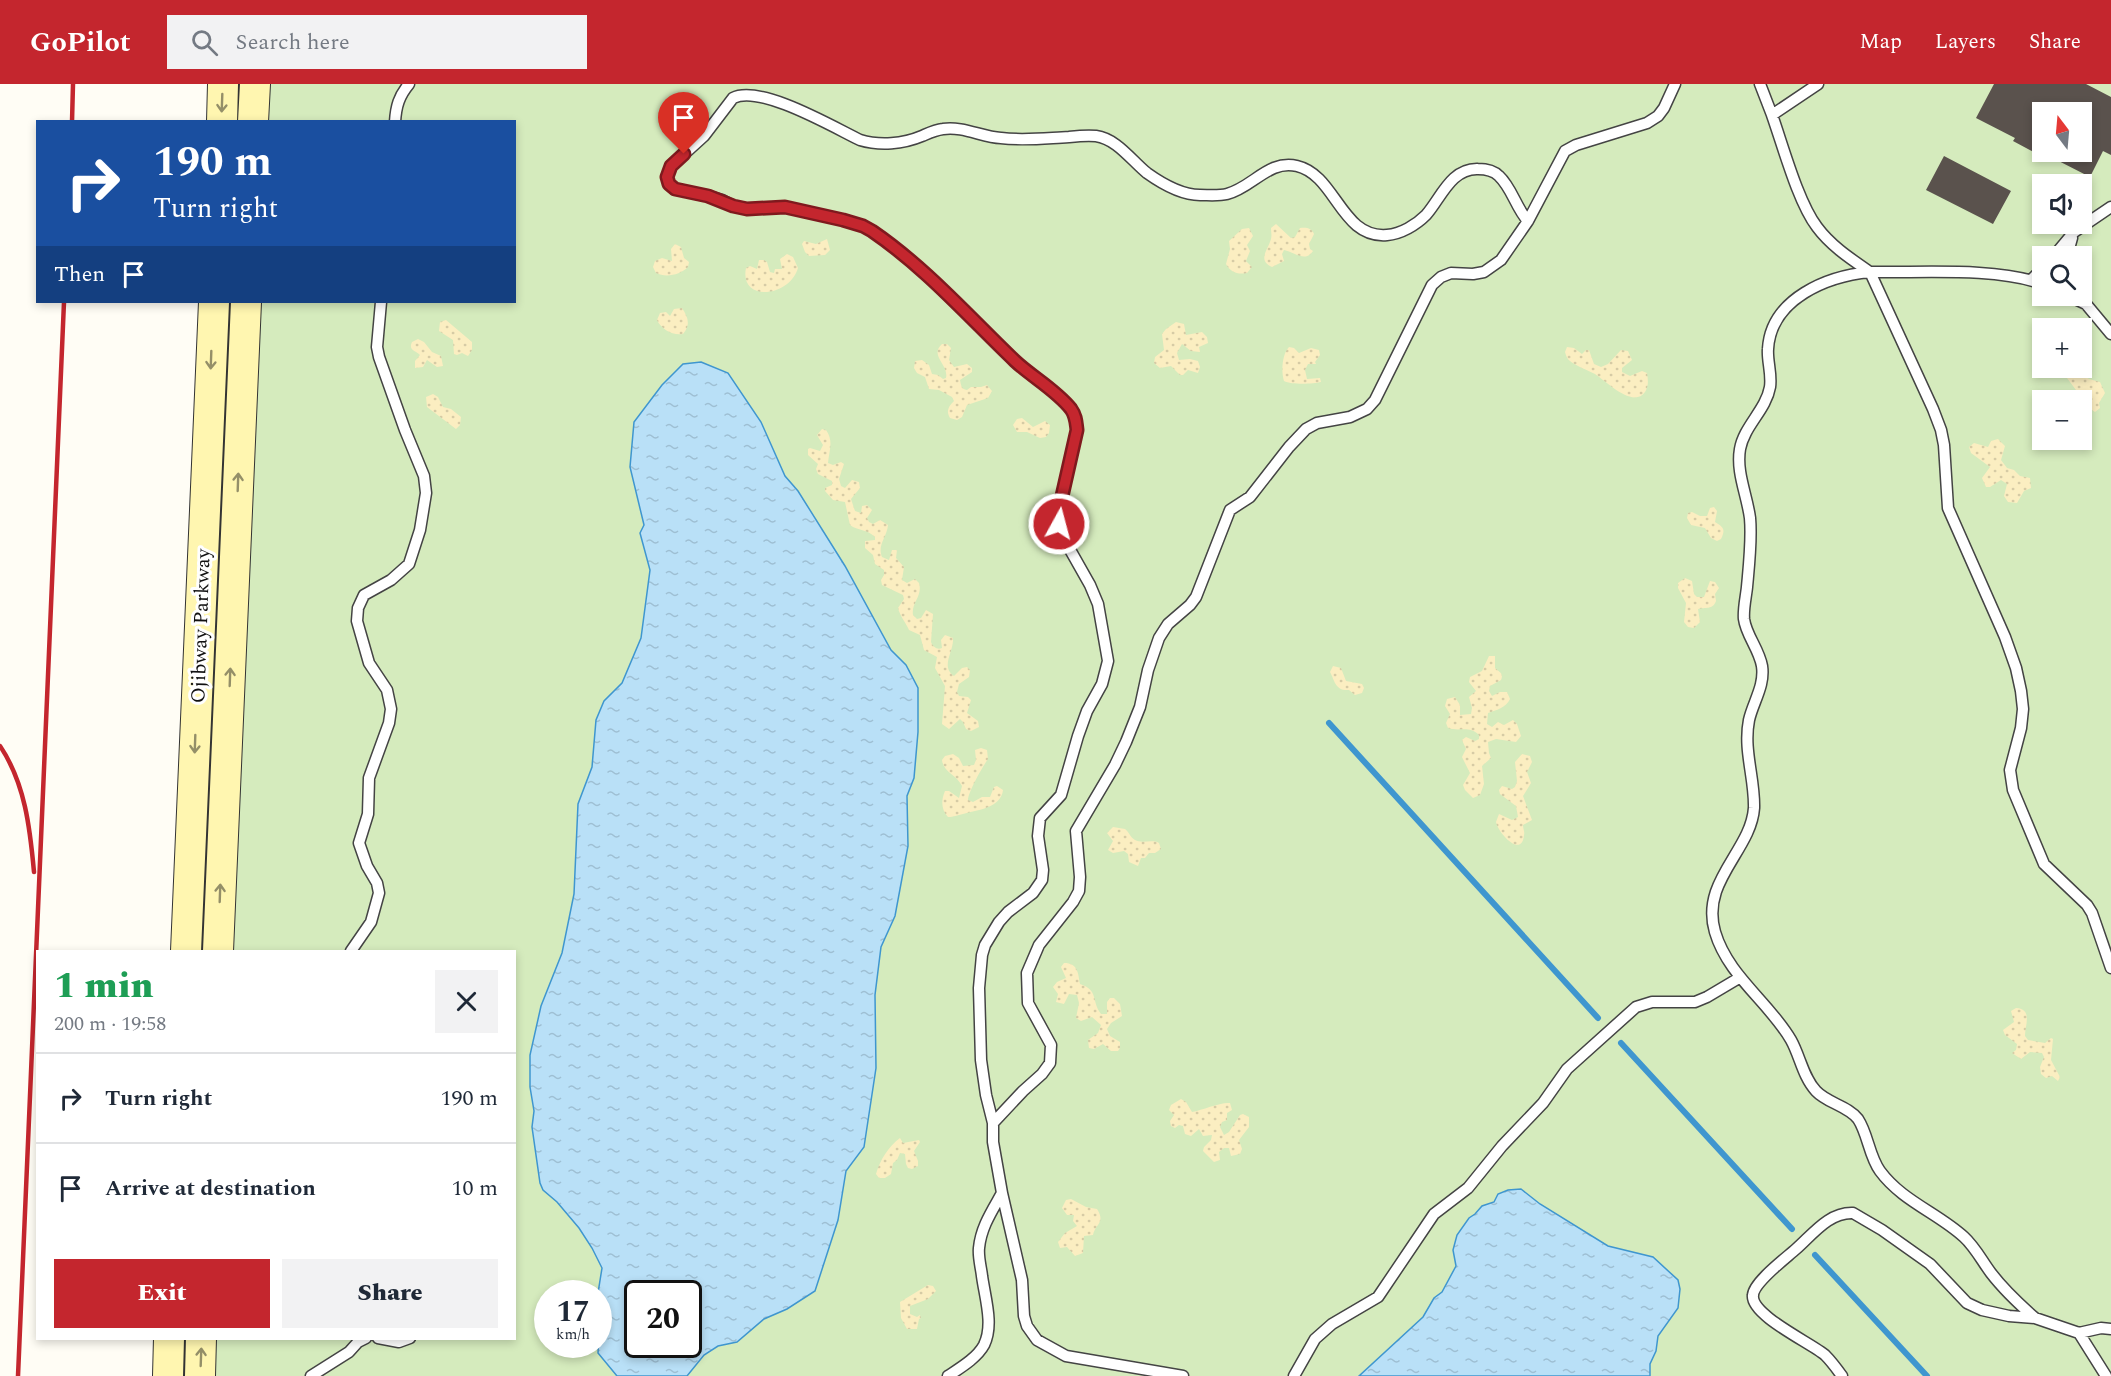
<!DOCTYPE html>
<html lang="en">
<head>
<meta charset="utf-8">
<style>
	:root { --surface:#fff; --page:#f2f2f3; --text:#1f2937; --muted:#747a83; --line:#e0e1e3; --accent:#c4262e }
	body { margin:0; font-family:Spectral,serif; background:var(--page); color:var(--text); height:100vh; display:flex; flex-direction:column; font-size:22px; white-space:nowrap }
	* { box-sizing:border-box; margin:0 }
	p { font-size:20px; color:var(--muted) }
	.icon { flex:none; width:33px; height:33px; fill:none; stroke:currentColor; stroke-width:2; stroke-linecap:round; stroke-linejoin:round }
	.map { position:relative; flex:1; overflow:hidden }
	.drawer { position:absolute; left:36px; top:866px; width:480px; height:390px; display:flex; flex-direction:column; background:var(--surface); border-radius:0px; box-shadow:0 3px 9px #0003 }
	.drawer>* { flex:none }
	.banner { position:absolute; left:36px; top:36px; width:480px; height:183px; border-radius:0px; box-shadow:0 3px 9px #0003; background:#1a4fa0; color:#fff; overflow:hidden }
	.needle { width:39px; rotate:344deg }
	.controls { position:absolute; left:2032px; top:18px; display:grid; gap:12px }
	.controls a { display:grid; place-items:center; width:60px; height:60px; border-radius:0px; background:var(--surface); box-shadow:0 3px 9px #0003; font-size:30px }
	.speed { position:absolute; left:534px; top:1196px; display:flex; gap:12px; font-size:30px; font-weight:700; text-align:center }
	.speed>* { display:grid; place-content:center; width:78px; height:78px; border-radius:50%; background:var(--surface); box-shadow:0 3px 9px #0003; line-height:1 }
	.speed small { font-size:15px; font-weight:400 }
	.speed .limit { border:3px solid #111; border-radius:9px; background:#fff; color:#111 }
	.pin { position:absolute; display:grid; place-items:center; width:51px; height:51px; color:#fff; margin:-62px -26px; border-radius:50% 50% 50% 0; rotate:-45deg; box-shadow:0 0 6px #0007 }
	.pin .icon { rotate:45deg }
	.me { position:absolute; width:66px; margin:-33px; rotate:7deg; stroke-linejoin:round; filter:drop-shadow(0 0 4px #0008) }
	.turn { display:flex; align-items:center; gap:21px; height:126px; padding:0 18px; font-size:27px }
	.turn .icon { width:78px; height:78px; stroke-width:2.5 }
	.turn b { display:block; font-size:42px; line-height:51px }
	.then { display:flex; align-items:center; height:57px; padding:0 18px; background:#0003; gap:12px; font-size:22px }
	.round { display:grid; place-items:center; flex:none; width:63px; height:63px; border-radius:0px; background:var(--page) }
	.headline { display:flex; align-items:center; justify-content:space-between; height:102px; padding:0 18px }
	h1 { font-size:36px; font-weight:800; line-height:45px; color:#1e9e55 }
	.cta { display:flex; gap:12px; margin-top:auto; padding:12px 18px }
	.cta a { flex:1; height:69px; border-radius:0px; background:var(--accent); color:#fff; font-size:24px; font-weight:800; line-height:69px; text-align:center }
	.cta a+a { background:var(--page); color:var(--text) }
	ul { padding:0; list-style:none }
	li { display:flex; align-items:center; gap:18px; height:90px; padding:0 18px; border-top:2px solid var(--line) }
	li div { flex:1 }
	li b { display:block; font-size:22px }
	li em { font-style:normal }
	header { display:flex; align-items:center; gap:36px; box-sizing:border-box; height:84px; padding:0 30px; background:var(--accent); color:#fff }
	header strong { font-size:28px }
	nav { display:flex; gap:33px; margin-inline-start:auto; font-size:21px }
	.search { width:420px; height:54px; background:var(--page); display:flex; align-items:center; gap:15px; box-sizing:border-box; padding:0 21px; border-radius:0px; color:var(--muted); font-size:22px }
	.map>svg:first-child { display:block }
	.grass { fill:#d5ebbd; fill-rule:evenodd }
	.sand { fill:url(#sand-dots) }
	.water { fill:url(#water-ripples); stroke:#3f96cf; stroke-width:1.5; fill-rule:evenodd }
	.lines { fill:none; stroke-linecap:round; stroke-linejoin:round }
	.stream { stroke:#3f96cf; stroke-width:6 }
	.building { fill:#5a524d; fill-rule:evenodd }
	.lane-casing { stroke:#444; stroke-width:13 }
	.secondary-casing { stroke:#333; stroke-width:32 }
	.lane { stroke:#fff; stroke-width:10 }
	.secondary { stroke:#fff6b0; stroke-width:30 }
	.rail { stroke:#c4262e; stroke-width:4.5 }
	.oneway { stroke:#948f68 }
	.route-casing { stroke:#7f191e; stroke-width:15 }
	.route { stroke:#c4262e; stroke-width:10 }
	.labels { text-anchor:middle; stroke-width:6; stroke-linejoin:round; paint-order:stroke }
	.street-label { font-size:20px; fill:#111; stroke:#fff }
</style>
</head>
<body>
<header>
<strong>GoPilot</strong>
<div class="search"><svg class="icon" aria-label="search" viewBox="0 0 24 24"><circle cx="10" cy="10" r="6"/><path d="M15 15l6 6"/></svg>Search here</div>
<nav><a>Map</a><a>Layers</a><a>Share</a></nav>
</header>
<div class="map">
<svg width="2111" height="1292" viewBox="0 0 2111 1292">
	<defs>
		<pattern id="sand-dots" width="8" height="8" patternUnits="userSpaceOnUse" patternTransform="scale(1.5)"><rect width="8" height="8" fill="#fbeec1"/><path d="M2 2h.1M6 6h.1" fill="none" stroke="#d6cba5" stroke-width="1.8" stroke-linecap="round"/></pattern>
		<pattern id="water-ripples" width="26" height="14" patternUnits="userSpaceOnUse" patternTransform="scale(1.5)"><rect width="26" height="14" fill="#b9e0f7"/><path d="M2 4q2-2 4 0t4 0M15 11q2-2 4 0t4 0" fill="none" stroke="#9ebfd3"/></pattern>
	</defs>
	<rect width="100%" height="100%" fill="#fffdf5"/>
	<!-- grass -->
	<path class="grass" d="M269 0H2111V1292H212L214 1254H514V867H231L260 218H514V38L267 37ZM2043 28H2082V68H2043ZM2043 100H2082V140H2043ZM2043 172H2082V212H2043ZM2043 244H2082V284H2043ZM2043 316H2082V356H2043ZM548 1209H598V1260H548ZM638 1209H688V1260H638Z"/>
	<!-- sand -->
	<path class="sand" d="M1276 140 1291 154 1295 153 1300 144C1306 143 1312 144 1314 150L1309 160 1310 165 1313 167C1305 179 1295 168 1284 166L1282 170 1284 177 1272 183C1257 176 1268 166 1271 155 1272 151 1271 148 1271 144Z
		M1249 144 1253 152 1247 161 1250 167 1246 177 1252 183 1247 189C1238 191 1230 188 1226 180L1230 165 1229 157 1242 145Z
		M827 155 830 166 825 171 809 172 805 168 802 160 804 157 816 160Z
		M675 160 681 163 684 174 689 178 688 183C680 191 666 194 656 189L653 183 655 177 662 174 672 177 671 165Z
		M787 170 793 173 798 184C789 214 739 218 746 184L750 182 757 185 759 176H764L767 178 770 188 774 189 775 185H782L780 175Z
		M682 224C688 233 691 241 683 250 673 252 661 245 657 236L660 229 666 228 670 232 674 225Z
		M446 236 472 258V266L468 272 462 269 457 271 454 270 453 256 439 247 440 238Z
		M1176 238 1184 240 1186 251 1202 248 1207 253 1208 259 1199 263 1200 268 1191 267 1182 260 1177 269 1179 276 1190 275 1198 277 1200 283 1198 289 1188 286 1183 291H1180L1171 282 1160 284 1154 279 1155 273 1164 266 1162 250 1166 245Z
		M418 255 424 258 432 268 441 272 443 282 437 283 427 276 423 283 415 284V277L420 271C416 266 408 267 412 258Z
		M942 260H947L951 264 949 276 954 283 967 280 972 284V288L960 296C961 301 961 305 967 306L971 303H981L987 301 992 307 988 314 967 321 962 333 957 336 950 334C946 327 948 323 954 317L952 313 939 306 929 305 925 293 917 289 914 284 915 277 922 276 929 281 932 290 938 291 943 295 946 294C949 280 929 272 942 260Z
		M1289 263 1294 264 1299 269 1311 264 1319 266 1320 271 1315 278 1316 280H1308L1305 286 1307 295 1320 294 1321 298C1313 300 1292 301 1284 297 1281 288 1282 270 1289 263Z
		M1567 263 1574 264 1582 270 1586 266H1589L1594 280 1601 283 1608 280 1621 266 1628 267 1632 276 1622 284V288L1630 292 1642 287 1647 289C1648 295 1649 302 1645 308 1633 325 1606 297 1595 290 1589 287 1574 281 1570 277 1567 275 1566 271 1565 268Z
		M2087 276 2086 293 2089 295 2100 298 2105 309 2099 319 2100 324 2095 328 2087 323 2084 313 2079 310 2067 294C2069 287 2075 284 2082 284V277Z
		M433 310 438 313 443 323 451 325 461 333 460 341 456 345 427 323 426 313Z
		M1022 334 1033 343 1045 337 1050 341 1049 349 1046 353 1040 354 1027 348H1017L1013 341 1017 335Z
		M822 345 826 346C834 357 829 367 828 379L833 381 841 378 844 380 839 395 841 402 845 404 852 396 859 398 860 404 851 415 855 427 861 429 862 422 867 421 872 426 867 434 869 438 873 440 880 436 888 441C887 453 877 461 882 473L889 476 892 466H897L896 474 904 483 902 496 907 499 915 495 919 499C923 512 911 519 913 531L917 535 921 534 926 526 933 530 931 558C933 563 937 566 942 564L941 556 945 551 953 554C954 568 940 582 954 592L962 584 967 583 970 586 969 593 959 600 957 608 959 612 968 613 971 616 967 629 978 637 979 643 971 647 966 645 963 638 960 635 949 645 942 640 945 602 935 584 937 573 924 566 920 551 909 546C906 539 900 532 898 524L904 515 903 511 882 501 881 496 884 491V486L875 480 873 471 865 464V457L875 456V453C867 445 858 447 850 441L845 418 833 416 825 407V404L832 401V397L818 390 816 385 818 380 808 371V365L810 364 820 367 823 361 817 351Z
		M1998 355 2005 362 2001 376 2007 384 2014 386 2020 392 2030 394 2031 404 2024 407 2017 419 2008 418 2004 412 2007 400 2001 396 1990 403H1986L1982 394 1990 383 1971 369 1969 363 1974 359 1988 363 1991 357Z
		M1714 423 1717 427 1715 438C1723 443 1726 445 1721 455L1717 457 1711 454 1705 444 1691 441 1687 434 1688 429 1692 428 1700 432H1707L1710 424Z
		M1685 494 1692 497 1694 510 1697 513H1704L1710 497 1715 498 1719 504 1715 510 1716 517C1713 526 1705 523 1698 525L1700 538 1694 544 1688 543 1684 538 1686 519 1678 504V499Z
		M1489 572H1495V584C1499 588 1504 589 1501 596L1490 602 1489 607 1492 612 1500 608H1507L1510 615C1506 624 1496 626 1488 629L1487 640 1492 643 1498 638 1504 641 1513 636 1517 640 1521 652 1516 658 1496 655 1488 658 1489 669 1491 674 1482 682 1484 700 1480 711 1473 714 1465 706 1463 701 1470 689 1462 673 1466 665 1462 656 1466 653 1475 657 1479 655V651C1469 641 1460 648 1448 644L1446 639 1450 630 1445 622 1447 615 1455 613 1460 621V631L1471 630 1472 624 1469 613 1476 607 1469 598 1470 593 1482 587Z
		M1333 582 1341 584 1346 597 1362 600 1364 604 1362 609 1355 611 1349 606C1335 607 1335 597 1330 588Z
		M981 664 987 666 988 675C983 682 968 708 968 716L973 718 982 713H990L994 703 997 702 1003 706C1001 724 977 726 963 730 957 731 954 733 948 733 941 726 941 716 945 707H949L959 714 962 702C957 691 943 688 942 676L945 672 953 670 959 674 963 682 974 681 976 676 975 666Z
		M1522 670 1530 672 1532 678 1527 688 1531 699 1523 712 1532 736 1523 741C1523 745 1525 748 1524 751 1522 775 1498 749 1496 738L1499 730 1512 736 1518 733 1516 722 1500 710 1499 706 1502 702 1512 705 1515 703 1517 697 1515 678Z
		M1113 743 1125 745C1129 748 1130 753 1135 756 1142 760 1152 755 1159 759L1161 765 1155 769H1149L1145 774H1141L1138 782 1129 778 1128 770 1124 767 1113 769 1108 766 1113 757 1107 749Z
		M1064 879C1078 879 1078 889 1080 900 1099 906 1091 917 1101 930H1107V918L1110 914H1114L1120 920 1122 932 1111 939 1107 945 1110 952 1120 958V964L1118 967H1111L1103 960 1094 965 1089 964 1088 956 1098 949 1101 941 1092 933 1081 937 1076 934 1079 919 1077 911 1069 910 1064 920 1056 918 1058 910 1053 903 1057 898 1066 894 1061 883Z
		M2016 924C2033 925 2025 941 2025 952L2028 956 2045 959 2051 954 2053 955 2051 976 2060 993 2058 997 2052 992 2046 994 2041 990 2040 983 2044 973 2042 969 2030 968 2021 975 2012 969 2016 966 2017 960 2005 951 2003 946 2014 938 2011 927Z
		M1181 1015 1186 1018 1192 1028C1203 1026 1220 1018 1230 1019L1232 1026 1227 1029V1036L1222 1038 1220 1043 1224 1051 1229 1048 1240 1031 1243 1030 1249 1033V1043L1239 1056 1242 1065 1240 1070 1231 1072 1229 1064H1224L1219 1068 1220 1076 1214 1078 1203 1067 1204 1063 1211 1056 1212 1051 1203 1052 1199 1045 1191 1052 1185 1050 1183 1042 1179 1041 1175 1044 1171 1042 1170 1037 1174 1031 1169 1026 1171 1021Z
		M900 1054 903 1059 919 1056 920 1058 914 1067 918 1077V1082L912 1085 908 1084 906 1080 905 1070 900 1069 897 1076 893 1079 891 1090 885 1094H879L876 1090C880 1076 888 1063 900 1054Z
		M1071 1115 1086 1123 1097 1125C1106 1139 1095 1140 1093 1151L1084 1152 1083 1169 1075 1172 1067 1163 1060 1164 1058 1158 1065 1149 1077 1142 1073 1137 1074 1131H1067L1062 1124 1066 1116Z
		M928 1201 933 1202 936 1207 928 1215 910 1222V1230L917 1233 920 1231 921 1234 919 1235 917 1245H907L901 1234 900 1218Z"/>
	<!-- water -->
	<path class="water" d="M701 278 728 289 761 338 785 392 798 407 845 482 891 566 906 581 918 604V648L914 694 907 712 908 762 895 832 881 863 875 911 876 984 864 1063 846 1087 838 1136 815 1207 787 1225 764 1235 737 1258 718 1262 704 1271 687 1292H617L598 1269 600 1226 598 1209 602 1184 592 1164 579 1144 557 1118 543 1106 540 1099 532 1043 534 1027 530 1003V971L541 922 562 869 574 810 578 720 592 683 596 636 604 617 622 599 641 554 650 486 640 449 644 441 630 383 634 338 662 301 683 280ZM638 1209H688V1260H638Z
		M1521 1105 1540 1120 1608 1162 1653 1173 1678 1196 1680 1205 1678 1224 1658 1252 1656 1267 1650 1280V1292H1359L1423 1233 1434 1214 1442 1208 1456 1182 1453 1166 1457 1151 1469 1134 1475 1130 1482 1122 1494 1118 1498 1110 1508 1106Z"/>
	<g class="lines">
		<!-- stream -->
		<path class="stream" d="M1329 639 1598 934
			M1621 959 1792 1145
			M1815 1171 1927 1292"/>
	</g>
	<!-- building -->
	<path class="building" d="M1994 0H2086L2111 13V71L2103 67 2090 93 2043 69V73L2013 57 2015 54 1976 34ZM2043 28H2082V68H2043Z
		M1944 72 2011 107 1993 140 1926 106Z"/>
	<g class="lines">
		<defs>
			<path id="lane" d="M1760 0 1772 31 1818 0
				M1772 31C1783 62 1798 118 1817 143 1831 162 1851 175 1870 188
				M395 38C396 22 399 12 409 0
				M2054 172 2074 148 2111 123
				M2067 172 2072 154
				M1870 188C1828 192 1771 214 1768 265 1767 277 1772 290 1770 303 1766 326 1744 342 1740 365 1736 388 1747 411 1750 434 1752 456 1749 481 1747 503 1746 513 1743 525 1744 535 1746 551 1759 565 1762 582 1765 602 1753 618 1749 636 1743 666 1755 695 1754 724 1751 767 1700 797 1715 848 1728 892 1769 918 1791 956 1800 972 1803 993 1816 1007 1827 1019 1848 1022 1858 1035 1868 1050 1869 1072 1880 1087 1902 1117 1938 1129 1964 1153 1975 1163 1982 1177 1991 1189 2004 1206 2019 1220 2035 1234
				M2031 196 2043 184
				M2043 200C1994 183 1923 189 1870 188L1933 325 1941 346 1944 361 1948 424 2005 553 2016 584 2021 607 2023 625 2021 644 2010 686 2013 706 2044 780 2087 821 2092 829 2111 884
				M2069 212 2086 220 2111 250
				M351 867 371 838 379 809 377 799 367 782 359 759 368 730 369 694 389 639 391 625 387 606 369 579 357 537 358 524 364 511 391 496 409 480 420 446 426 409 424 392 405 346 379 273 377 263 381 218
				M993 1039 986 1011 981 976 979 904 982 871 985 861 999 838 1008 828 1033 809 1042 796 1043 786 1038 752 1040 734 1061 711 1078 652 1087 627 1102 600 1108 577 1098 520 1090 501 1064 455 1059 440 1060 421 1077 347C1077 338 1076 332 1071 325 1056 306 1032 293 1015 277 968 233 926 184 872 147L863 142 842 136 785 123 747 125 733 122 722 116 708 112 674 105 669 100 667 92 671 82 704 52 733 14C760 0 833 43 860 56 880 62 903 60 922 52 929 49 935 46 943 45 963 42 982 53 1001 54 1023 57 1047 54 1069 53 1078 52 1087 51 1096 52 1117 55 1131 76 1147 89 1161 99 1182 111 1200 111 1209 111 1219 112 1227 110 1252 104 1269 75 1297 82 1336 91 1341 155 1387 151 1401 150 1416 141 1426 131 1441 114 1451 84 1478 85 1486 85 1493 86 1499 92 1512 104 1516 124 1528 137
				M1002 1109 993 1058V1039L1023 1007 1042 990 1050 979 1051 961 1028 919 1027 889 1039 861 1073 818 1079 807 1080 793 1076 747 1115 681 1126 658 1140 623 1148 586 1159 554 1168 540 1190 521 1196 513 1230 426 1250 413 1289 363 1306 345 1317 339 1350 333 1367 325 1375 316 1432 201 1441 193 1451 189 1473 190 1484 188 1501 176 1528 137 1565 67 1576 61 1647 39 1658 32 1664 24 1675 0
				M2079 1249 2101 1244 2111 1245
				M378 1254 399 1258 410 1254
				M311 1292 349 1268 358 1258 366 1254
				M948 1292C960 1284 977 1274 984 1261 994 1241 985 1214 982 1192 981 1183 978 1173 979 1164 981 1143 992 1127 1002 1109L1022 1196 1024 1232 1027 1242 1037 1256 1066 1272 1183 1292
				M1294 1292 1315 1255 1332 1240 1378 1213 1434 1130 1468 1104 1502 1062 1543 1019 1567 985 1636 923 1652 918H1695L1707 913 1739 894
				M1842 1292C1837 1285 1831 1277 1825 1271 1811 1259 1750 1231 1753 1211 1754 1198 1786 1174 1796 1165 1813 1150 1829 1128 1853 1129L1882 1146 1930 1180 1967 1219 1982 1226 2009 1232 2035 1234 2079 1249 2106 1292"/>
			<path id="secondary" d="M222 38 223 0
				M253 38 255 0
				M186 867 214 218
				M218 867 246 218
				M168 1292 169 1254
				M200 1292 201 1254"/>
		</defs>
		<!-- lane casing -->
		<use href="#lane" class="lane-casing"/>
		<!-- secondary casing -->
		<use href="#secondary" class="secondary-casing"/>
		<!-- lane -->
		<use href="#lane" class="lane"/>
		<!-- secondary -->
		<use href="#secondary" class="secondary"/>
		<!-- rail -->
		<path class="rail" d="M72 38 73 0
			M0 662C25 699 30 744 34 788
			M18 1292 64 218"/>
	</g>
	<!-- one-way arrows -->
	<defs><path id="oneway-shaft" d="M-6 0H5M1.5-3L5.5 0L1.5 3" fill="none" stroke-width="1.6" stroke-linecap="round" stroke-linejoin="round" transform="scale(1.5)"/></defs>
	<g class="oneway">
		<use href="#oneway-shaft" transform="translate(222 19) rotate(92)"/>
		<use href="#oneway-shaft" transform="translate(211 276) rotate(92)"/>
		<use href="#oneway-shaft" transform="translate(238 398) rotate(-88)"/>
		<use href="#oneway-shaft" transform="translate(230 593) rotate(-88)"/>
		<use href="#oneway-shaft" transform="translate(195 660) rotate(92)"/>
		<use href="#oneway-shaft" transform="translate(220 809) rotate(-88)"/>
		<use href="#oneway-shaft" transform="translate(201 1273) rotate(-88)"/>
	</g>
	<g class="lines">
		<defs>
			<path id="route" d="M684 70 671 82 667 93 669 100 675 105 708 112 733 122 747 125 785 123 843 136 863 142 872 147C926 184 968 232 1015 277 1032 293 1056 306 1071 325 1076 332 1076 338 1077 346L1060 421 1059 440"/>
		</defs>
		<!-- route casing -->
		<use href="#route" class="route-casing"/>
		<!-- route -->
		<use href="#route" class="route"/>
	</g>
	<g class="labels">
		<!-- street labels -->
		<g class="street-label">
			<text transform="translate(200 542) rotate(-88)" y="7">Ojibway Parkway</text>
		</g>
	</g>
</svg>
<div class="controls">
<a><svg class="needle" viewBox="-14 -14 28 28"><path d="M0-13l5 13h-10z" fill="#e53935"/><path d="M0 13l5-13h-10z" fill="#747a83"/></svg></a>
<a><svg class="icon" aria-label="sound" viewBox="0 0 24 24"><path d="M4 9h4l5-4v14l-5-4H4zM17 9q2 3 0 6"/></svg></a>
<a><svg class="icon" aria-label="search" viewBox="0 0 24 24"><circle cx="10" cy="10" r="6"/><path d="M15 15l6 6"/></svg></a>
<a>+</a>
<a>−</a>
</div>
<div class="speed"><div>17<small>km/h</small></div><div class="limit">20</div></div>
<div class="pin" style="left:684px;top:70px;background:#d93025"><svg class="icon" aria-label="arrive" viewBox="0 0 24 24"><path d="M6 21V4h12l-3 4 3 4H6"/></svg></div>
<svg class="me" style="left:1059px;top:440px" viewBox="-20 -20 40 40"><circle r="17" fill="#c4262e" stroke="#fff" stroke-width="3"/><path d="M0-11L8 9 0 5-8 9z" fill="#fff"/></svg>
<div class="banner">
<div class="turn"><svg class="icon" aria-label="right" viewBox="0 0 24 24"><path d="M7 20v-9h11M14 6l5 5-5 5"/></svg><div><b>190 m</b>Turn right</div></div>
<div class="then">Then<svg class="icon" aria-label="arrive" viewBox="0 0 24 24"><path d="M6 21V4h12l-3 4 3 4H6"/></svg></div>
</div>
<section class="drawer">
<div class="headline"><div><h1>1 min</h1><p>200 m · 19:58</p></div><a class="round"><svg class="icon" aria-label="close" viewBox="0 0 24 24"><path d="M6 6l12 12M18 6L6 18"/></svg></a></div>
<ul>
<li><svg class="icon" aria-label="right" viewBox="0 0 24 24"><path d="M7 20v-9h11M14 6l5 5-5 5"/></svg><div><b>Turn right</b></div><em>190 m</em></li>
<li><svg class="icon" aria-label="arrive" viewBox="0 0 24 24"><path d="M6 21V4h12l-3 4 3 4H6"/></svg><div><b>Arrive at destination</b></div><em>10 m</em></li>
</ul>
<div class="cta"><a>Exit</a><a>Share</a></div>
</section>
</div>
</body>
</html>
